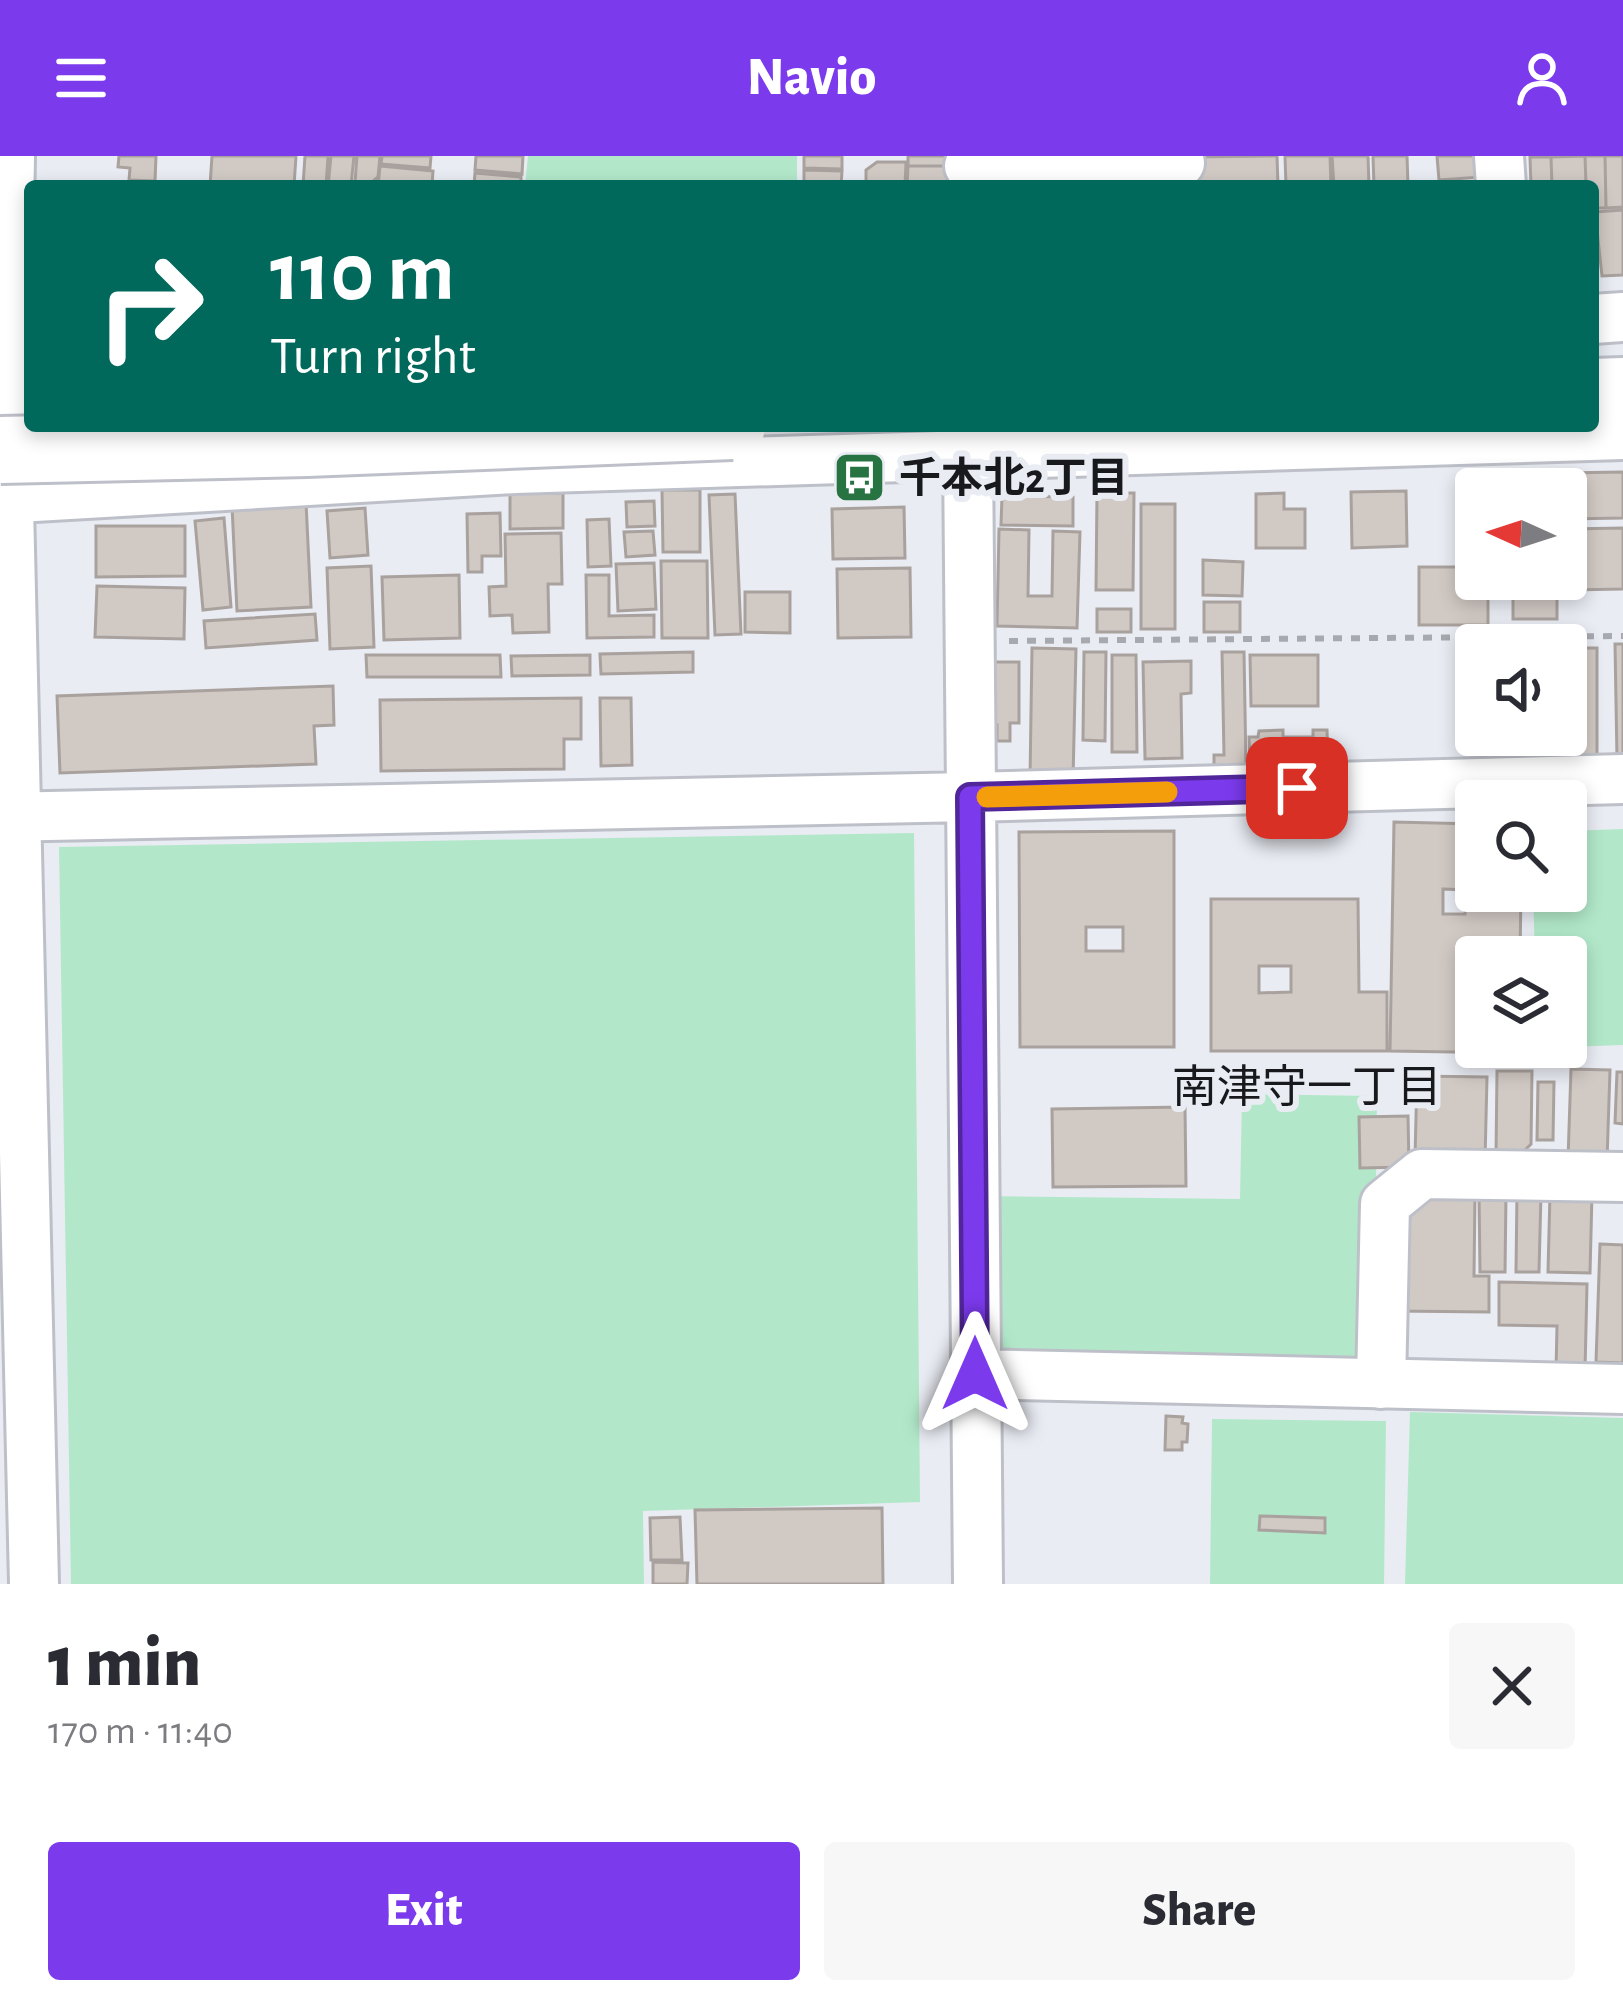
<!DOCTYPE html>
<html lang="en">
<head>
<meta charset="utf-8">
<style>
	:root { --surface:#fff; --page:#f7f7f7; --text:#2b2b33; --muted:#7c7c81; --accent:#7c3aed }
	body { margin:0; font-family:"Alegreya Sans","Noto Sans JP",sans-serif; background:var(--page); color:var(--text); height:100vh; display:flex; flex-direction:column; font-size:45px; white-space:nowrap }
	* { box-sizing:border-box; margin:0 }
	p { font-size:39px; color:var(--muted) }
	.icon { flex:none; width:66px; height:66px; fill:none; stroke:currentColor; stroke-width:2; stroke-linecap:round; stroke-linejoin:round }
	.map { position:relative; height:1428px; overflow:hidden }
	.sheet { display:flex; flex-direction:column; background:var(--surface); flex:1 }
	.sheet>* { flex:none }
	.top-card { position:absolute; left:24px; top:24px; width:1575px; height:252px; border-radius:12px; box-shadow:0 6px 18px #0003; background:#00695c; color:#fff; overflow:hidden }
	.needle { width:78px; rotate:273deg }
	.controls { position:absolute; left:1455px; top:312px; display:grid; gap:24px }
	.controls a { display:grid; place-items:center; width:132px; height:132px; border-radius:12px; background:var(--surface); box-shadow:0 6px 18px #0003; font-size:60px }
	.pin { position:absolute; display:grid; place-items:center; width:102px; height:102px; color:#fff; margin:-51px; border-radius:24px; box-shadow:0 6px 18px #0006 }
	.me { position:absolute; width:132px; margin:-66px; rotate:0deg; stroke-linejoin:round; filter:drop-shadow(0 0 9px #0008) }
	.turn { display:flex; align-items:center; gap:42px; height:252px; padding:0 48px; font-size:54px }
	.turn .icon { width:156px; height:156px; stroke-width:2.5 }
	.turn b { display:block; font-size:84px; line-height:102px }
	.round { display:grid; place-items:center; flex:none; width:126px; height:126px; border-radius:12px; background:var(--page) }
	.headline { display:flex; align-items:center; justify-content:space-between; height:204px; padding:0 48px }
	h1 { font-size:72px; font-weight:800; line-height:90px }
	.button { display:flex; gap:24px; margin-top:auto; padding:24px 48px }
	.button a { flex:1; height:138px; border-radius:12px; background:var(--accent); color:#fff; font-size:48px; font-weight:800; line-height:138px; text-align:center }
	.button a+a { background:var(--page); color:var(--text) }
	header { display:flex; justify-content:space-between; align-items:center; height:156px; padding:0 48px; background:var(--accent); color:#fff; font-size:54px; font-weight:800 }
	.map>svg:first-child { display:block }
	.green { fill:#b2e8c9 }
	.building { fill:#d1c9c4; stroke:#a9a19d; stroke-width:3; fill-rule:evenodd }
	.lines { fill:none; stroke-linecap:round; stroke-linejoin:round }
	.minor-casing { stroke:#bdc0c8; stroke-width:54 }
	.highway-casing { stroke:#bdc0c8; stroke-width:72 }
	.path { stroke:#a7a9af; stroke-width:6; stroke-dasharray:9 9; stroke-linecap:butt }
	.minor { stroke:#fff; stroke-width:48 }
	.highway { stroke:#fff; stroke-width:66 }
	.highway-bridge-casing { stroke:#bdc0c8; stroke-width:72; stroke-linecap:butt }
	.highway-bridge { stroke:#fff; stroke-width:66 }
	.route-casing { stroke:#51269a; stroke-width:30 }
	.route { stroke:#7c3aed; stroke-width:21 }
	.slow { stroke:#f59e0b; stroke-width:21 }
	.labels { text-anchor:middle; stroke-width:12; stroke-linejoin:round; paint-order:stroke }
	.poi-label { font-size:42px; font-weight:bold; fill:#18191c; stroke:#e9ecf3; text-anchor:start }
	.neighbourhood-label { font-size:45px; fill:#18191c; stroke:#e9ecf3 }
</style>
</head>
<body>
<header><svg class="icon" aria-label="menu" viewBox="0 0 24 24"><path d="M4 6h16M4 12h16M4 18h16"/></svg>Navio<svg class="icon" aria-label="person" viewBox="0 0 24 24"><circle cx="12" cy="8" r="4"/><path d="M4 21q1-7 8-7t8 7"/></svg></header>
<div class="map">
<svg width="1623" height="1428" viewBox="0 0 1623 1428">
	<rect width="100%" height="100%" fill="#e9ecf3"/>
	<!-- green -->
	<path class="green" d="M528 0H797V30H525Z
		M1623 673V889L1538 892 1566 891V801H1535L1533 735H1566V675Z
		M914 677 920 1346 643 1355 644 1428H71L59 691Z
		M1242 938 1377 940 1374 1211 981 1206 984 1040 1240 1043Z
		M1410 1256 1623 1262V1428H1405Z
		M1212 1263 1386 1265 1384 1428H1210Z"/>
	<!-- building -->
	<path class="building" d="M119 0H156L155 25 129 24 130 12 118 11Z
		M212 0H296L294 30H210Z
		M305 0H328L326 30H303Z
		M331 0H354L351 30H328Z
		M357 0H380L378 21 371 27 355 26Z
		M382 0H431L430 12 381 8Z
		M476 0H523L522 18 475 14Z
		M804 0H842V13L804 12Z
		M908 0H954V10H908Z
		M1277 0 1278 30H1185L1184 1Z
		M1285 0H1330L1331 30H1286Z
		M1332 0H1368L1369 30H1334Z
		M1373 0H1407L1408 30H1374Z
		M1437 0H1480L1482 21 1439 24Z
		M1585 0H1605L1606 52H1593V30H1586Z
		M1585 0 1586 30H1552L1551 1Z
		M1605 0H1623V51L1606 52Z
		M1530 1H1551L1552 30H1531Z
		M877 6H906L905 30H866V14Z
		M380 10 433 15 432 30H378Z
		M908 10H954L953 30H907Z
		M804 14 842 15 841 30H804Z
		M475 17 521 21V30H474Z
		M1623 54V119L1602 120 1595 56Z
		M1623 316V362L1566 363 1563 317Z
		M662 334H700V396H663Z
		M1406 335 1407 390 1352 392 1351 336Z
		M510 337H563V372L510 373Z
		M1097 337H1134L1133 434H1096Z
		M1284 337V353H1305V392H1256V338Z
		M735 338 741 478 715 479 709 339Z
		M1002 340 1073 341V370L1001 369Z
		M654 345 655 370 627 371 626 346Z
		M306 346 311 451 237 455 232 350Z
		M1141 348H1175V473H1141Z
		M904 351 905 402 833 403 832 353Z
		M365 352 368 399 330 402 327 355Z
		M500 357 501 400H482V416H468L467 358Z
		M224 362 231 451 203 454 195 365Z
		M609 363 611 410 588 411 587 364Z
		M96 370H185V420L96 421Z
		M1623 372V433L1570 434 1568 373Z
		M999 373 1029 374 1028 440H1052L1053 375 1080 376 1077 472 997 470Z
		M653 375 655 399 626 401 624 376Z
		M561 377 562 428H548L549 476 513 477 512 459 490 460 489 431 506 430 505 378Z
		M1203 404 1243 406 1242 440 1203 439Z
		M661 405H707L708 482H662Z
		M654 407 656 453 618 455 616 408Z
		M371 410 374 491 330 493 327 412Z
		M1419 411H1476V423H1488V469H1419Z
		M910 412 911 481 838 482 837 413Z
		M459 419 460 482 384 484 382 421Z
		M586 419H609V460L654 459V481L587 482Z
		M1513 423H1557V463H1513Z
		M97 430 185 432 184 483 95 481Z
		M745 436H790V477L745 476Z
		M1204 446H1240V476H1204Z
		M1097 453H1131V476H1097Z
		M315 458 317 484 206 492 204 465Z
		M1615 488H1623V603H1617Z
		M1032 492 1076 493 1073 623 1030 622Z
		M1568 492H1597V601H1568Z
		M693 496V516L601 518 600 498Z
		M1084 496H1106L1105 585 1083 584Z
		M1222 496H1244L1246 612H1214V599H1224Z
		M366 499H500L501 521H367Z
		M590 499V519L512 520 511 500Z
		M1112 499H1136L1137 596H1112Z
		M1250 499H1318V550H1251Z
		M1191 505V537L1181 538 1182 602 1145 603 1143 506Z
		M988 506H1019V567H1010V585H997V569H988Z
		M333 530 334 569 314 570 316 608 60 617 57 540Z
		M581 542V583H564V613L381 615 380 544Z
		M600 542H631L632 609 601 610Z
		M1283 574V581H1313V574H1327L1328 604 1250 606 1249 581H1258L1259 575Z
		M1511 579H1559V605H1512Z
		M1394 666 1476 668V735H1521L1520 801H1476V891H1518V897L1390 895ZM1443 733 1466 734 1465 758H1443Z
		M1174 675V891H1020L1019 676ZM1086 771H1123V795H1086Z
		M1211 743H1358L1359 836H1387V895H1211ZM1259 810H1291V836L1259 837Z
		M1571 913 1610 914 1607 1005 1568 1004Z
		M1497 915H1532L1531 988 1520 999 1496 1000Z
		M1617 916H1623V968L1615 967Z
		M1417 920 1487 921 1485 1004 1415 1002Z
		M1538 926H1554L1553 984H1537Z
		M1185 951 1186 1030 1053 1031 1052 953Z
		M1408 960 1409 1011 1360 1012 1359 961Z
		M1412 1035 1475 1036 1474 1120H1489V1156L1395 1155 1396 1054Z
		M1517 1036 1541 1037 1539 1116H1516Z
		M1479 1037H1506L1505 1116H1480Z
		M1550 1037 1592 1038 1590 1117 1548 1116Z
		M1600 1088 1623 1089V1207L1596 1206Z
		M1499 1126 1587 1128 1585 1215H1556L1557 1170 1499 1169Z
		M1166 1260 1183 1261 1182 1267 1188 1268 1187 1286H1182V1294H1165Z
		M882 1352 883 1428H697L695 1354Z
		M1260 1360 1325 1362V1377L1259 1374Z
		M680 1361 682 1404H651L650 1362Z
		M653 1406 688 1407 687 1428H653Z"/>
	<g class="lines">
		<defs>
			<path id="minor" d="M10 0 6 221 34 1428
				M1499 0 1501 30
				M969 10 1180 7
				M1593 163 1623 161
				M968 297 978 1428
				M0 343 515 313 1623 279
				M0 661 970 641 1623 623
				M975 1218 1623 1233
				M1381 1228 1385 1048 1422 1018 1623 1021"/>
			<path id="highway" d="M1593 236 1623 235"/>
		</defs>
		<!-- minor casing -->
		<use href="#minor" class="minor-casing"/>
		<!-- highway casing -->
		<use href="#highway" class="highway-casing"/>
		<!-- path -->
		<path class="path" d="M1009 485 1623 480"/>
		<!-- minor -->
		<use href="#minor" class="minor"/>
		<!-- highway -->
		<use href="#highway" class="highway"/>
		<defs>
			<path id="highway-bridge" d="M0 294 307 287 732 270"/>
		</defs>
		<!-- highway-bridge casing -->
		<use href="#highway-bridge" class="highway-bridge-casing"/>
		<!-- highway-bridge -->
		<use href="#highway-bridge" class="highway-bridge"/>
	</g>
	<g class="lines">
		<defs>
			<path id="route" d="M975 1218 970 641 1297 632"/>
		</defs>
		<!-- route casing -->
		<use href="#route" class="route-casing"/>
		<!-- route -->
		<use href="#route" class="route"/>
		<!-- slow -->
		<path class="slow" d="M987 641 1167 636"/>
	</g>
	<!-- icons -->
	<defs>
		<symbol id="bus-square" viewBox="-11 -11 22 22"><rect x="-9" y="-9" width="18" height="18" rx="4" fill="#277341" stroke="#e9ecf3"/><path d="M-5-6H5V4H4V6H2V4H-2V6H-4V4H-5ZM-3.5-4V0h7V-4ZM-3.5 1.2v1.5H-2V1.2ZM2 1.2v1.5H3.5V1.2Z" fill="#fff"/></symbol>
	</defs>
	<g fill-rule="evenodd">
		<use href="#bus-square" x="830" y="292" width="59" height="59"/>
	</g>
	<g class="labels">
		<!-- poi labels -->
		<g class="poi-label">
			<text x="899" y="336">千本北2丁目</text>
		</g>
		<!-- neighbourhood labels -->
		<g class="neighbourhood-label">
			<text x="1307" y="946">南津守一丁目</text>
		</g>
	</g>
</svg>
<div class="controls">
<a><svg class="needle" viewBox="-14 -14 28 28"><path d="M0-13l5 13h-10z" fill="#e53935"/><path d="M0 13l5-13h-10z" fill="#7c7c81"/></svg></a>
<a><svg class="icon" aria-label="sound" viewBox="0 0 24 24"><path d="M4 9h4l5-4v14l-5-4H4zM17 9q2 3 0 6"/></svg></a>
<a><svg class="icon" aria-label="search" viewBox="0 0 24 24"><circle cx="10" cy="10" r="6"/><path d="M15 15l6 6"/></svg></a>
<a><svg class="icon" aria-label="layers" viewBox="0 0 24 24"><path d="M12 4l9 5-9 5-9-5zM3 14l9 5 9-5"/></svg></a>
</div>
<div class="pin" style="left:1297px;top:632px;background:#d93025"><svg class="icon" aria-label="arrive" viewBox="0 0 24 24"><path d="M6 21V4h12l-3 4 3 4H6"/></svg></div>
<svg class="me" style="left:975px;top:1218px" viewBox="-20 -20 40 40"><path d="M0-17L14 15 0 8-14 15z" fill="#7c3aed" stroke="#fff" stroke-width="4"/></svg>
<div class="top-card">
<div class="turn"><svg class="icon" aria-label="right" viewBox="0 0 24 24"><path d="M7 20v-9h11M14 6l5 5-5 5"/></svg><div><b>110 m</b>Turn right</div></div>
</div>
</div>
<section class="sheet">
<div class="headline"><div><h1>1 min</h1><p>170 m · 11:40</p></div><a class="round"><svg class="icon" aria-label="close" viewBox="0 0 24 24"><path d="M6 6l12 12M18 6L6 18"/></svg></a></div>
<div class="button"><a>Exit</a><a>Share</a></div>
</section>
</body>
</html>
